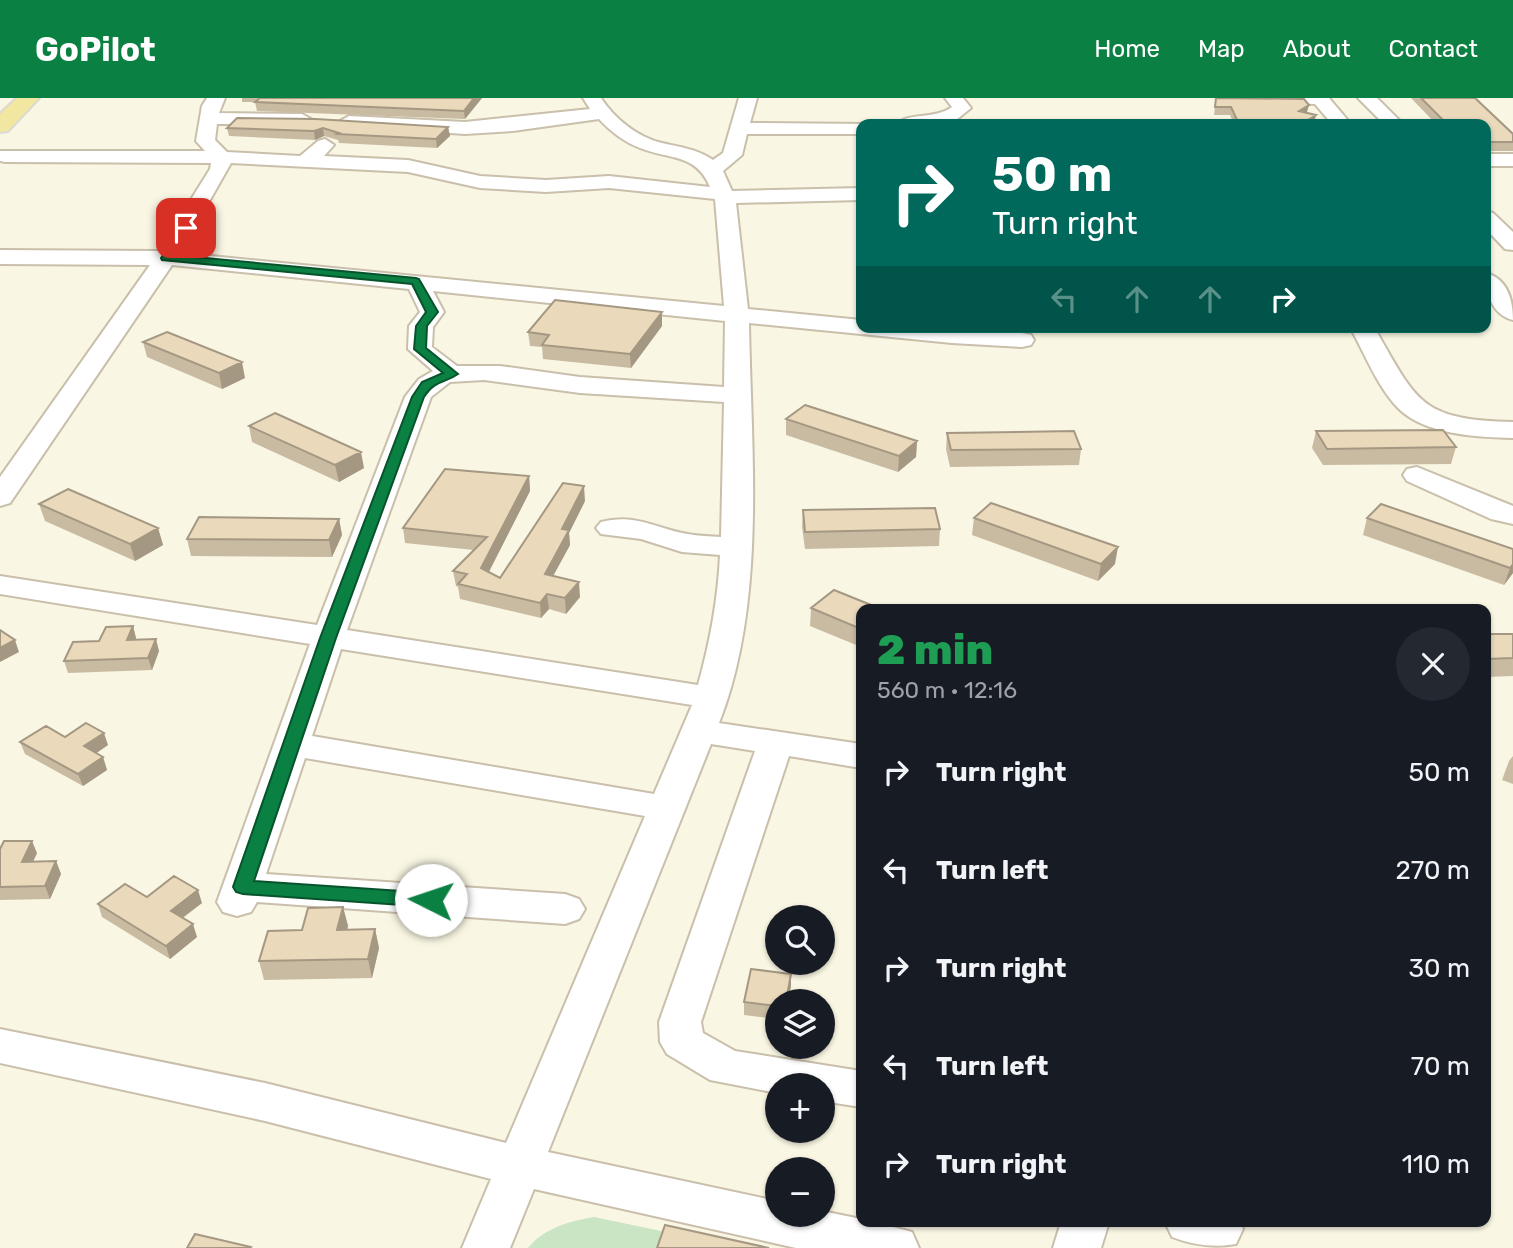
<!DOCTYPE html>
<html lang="en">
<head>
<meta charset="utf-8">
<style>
	:root { --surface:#171b24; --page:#242831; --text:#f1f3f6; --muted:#9ea1a6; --accent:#0b8043 }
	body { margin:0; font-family:Rubik,sans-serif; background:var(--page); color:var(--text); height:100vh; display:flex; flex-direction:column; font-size:26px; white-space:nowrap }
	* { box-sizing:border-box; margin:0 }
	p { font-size:23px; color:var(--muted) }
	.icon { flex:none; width:38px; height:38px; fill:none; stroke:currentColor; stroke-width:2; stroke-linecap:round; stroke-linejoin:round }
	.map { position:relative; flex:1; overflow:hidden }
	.drawer { position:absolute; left:856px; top:506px; width:635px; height:623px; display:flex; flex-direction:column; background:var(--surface); border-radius:14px; box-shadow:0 2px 5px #0004 }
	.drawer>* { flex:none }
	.guide { position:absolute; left:856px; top:21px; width:635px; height:214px; border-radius:14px; box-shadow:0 2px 5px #0004; background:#00695c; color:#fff; overflow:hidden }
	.fabs { position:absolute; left:765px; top:807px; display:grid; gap:14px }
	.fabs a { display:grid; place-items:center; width:70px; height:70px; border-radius:50%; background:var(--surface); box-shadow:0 2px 5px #0004; font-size:35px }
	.pin { position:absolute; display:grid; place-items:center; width:60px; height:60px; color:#fff; margin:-30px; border-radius:14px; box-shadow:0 4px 10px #0006 }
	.me { position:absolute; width:77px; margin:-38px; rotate:274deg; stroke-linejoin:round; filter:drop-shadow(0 0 5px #0008) }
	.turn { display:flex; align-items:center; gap:24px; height:147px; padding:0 21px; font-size:32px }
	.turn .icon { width:91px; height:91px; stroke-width:2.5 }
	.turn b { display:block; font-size:49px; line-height:60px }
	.lanes { display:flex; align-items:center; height:66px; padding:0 21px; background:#0003; justify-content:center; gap:35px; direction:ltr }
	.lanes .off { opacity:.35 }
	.round { display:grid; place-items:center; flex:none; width:74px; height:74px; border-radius:37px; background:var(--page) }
	.head { display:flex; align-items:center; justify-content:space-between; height:119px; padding:0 21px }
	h1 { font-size:42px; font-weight:800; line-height:52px; color:#1e9e55 }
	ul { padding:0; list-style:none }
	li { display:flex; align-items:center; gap:21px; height:98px; padding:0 21px }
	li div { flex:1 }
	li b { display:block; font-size:26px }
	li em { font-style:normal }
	header { display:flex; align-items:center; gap:42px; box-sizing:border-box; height:98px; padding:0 35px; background:var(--accent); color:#fff }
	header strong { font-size:33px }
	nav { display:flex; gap:38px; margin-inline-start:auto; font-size:24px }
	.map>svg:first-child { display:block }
	.green { fill:#c9e5c3 }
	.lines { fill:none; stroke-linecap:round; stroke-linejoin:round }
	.minor-casing { stroke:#c9bfab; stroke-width:4 }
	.major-casing { stroke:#dcd9d4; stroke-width:4 }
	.minor { fill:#fff; fill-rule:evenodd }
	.major { fill:#f2e7a1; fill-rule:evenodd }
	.wall { fill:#c9bba1 }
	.shaded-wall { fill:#a49883 }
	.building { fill:#ead9bb; stroke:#a49883; stroke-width:2 }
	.route { fill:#0b8043; stroke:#07532c; stroke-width:2 }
</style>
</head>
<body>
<header>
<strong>GoPilot</strong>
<nav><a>Home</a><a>Map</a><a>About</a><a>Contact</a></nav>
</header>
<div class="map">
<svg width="1513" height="1150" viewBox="0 0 1513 1150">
	<rect width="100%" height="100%" fill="#f9f6e3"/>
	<!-- green -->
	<path class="green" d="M594 1119 742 1150H528C544 1130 570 1123 594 1119Z"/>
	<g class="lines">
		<defs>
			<path id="minor" d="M207 0H225L219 15 302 16 311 21 302 26H217L215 42 227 54 300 58 318 43 325 41 334 47 324 58 408 62 480 78 546 82 609 78 710 89C696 55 670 62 640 50 624 44 610 33 599 21L513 33 465 36 349 28 340 23 349 18 465 24 590 11 583 0H601C614 20 637 39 662 45 680 49 697 51 713 62L723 55 739 0H757L750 25 868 26H861V36H747L742 57 723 73 732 93 861 90V102L736 105 748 211 861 222V229H937L1022 235 1031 237 1034 242 1031 247 1022 249 952 245 749 225C751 353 767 504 719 625L861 646V670L789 658 701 924 703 935 735 953 861 973V1009L822 1003V987H777V995L710 982 667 956 660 944 659 924 755 653 711 646 548 1054 777 1103V1116H822V1113L861 1121V1124H874L912 1134 919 1150H796L534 1091 510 1150H462L491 1081 265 1023 0 965V931L265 985 506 1045 645 718 305 660 266 776 565 796 579 801 585 811 579 821 565 826 257 804 251 814 237 818 223 814 217 804 310 546 0 496V478L317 527 405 299 419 281 433 273 408 251 409 228 420 214 409 191 172 167 10 405 0 408V379L150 167 0 166V152L159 153 210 71 211 65 5 64 0 63V53H205L196 43 202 8ZM231 65 408 74 480 90 546 94 609 90 715 101 724 208 180 155ZM433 193 725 223 724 289 580 279 500 268H457L432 249 433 229 444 214ZM484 282 580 295 724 304 721 439C710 438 698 438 688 436 656 431 636 415 601 424L596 430 601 436 641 441 682 454 720 457C718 501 710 544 698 587L347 532 431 299 450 284ZM341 551 692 607 654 696 312 638Z
				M945 0H963L971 10 951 26H897C908 14 934 22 952 9Z
				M1280 0H1329L1351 26H1332L1315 6 1289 5Z
				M1358 0H1377L1403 26H1384Z
				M1486 56H1513V68H1486Z
				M1486 113 1493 115 1513 134V152L1505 151 1486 131Z
				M1486 175C1508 181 1513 203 1513 222 1492 217 1485 194 1486 175Z
				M1350 229H1374C1417 304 1420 322 1513 324V340C1477 339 1425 337 1398 310 1377 288 1365 256 1350 229Z
				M1417 369 1513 408V426L1491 421 1407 383 1403 377 1407 371Z
				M1061 1124H1109L1101 1150H1053Z
				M1165 1124H1240L1243 1131 1236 1146C1214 1150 1193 1147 1172 1139Z"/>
			<path id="major" d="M17 0H39L8 33 0 34V16Z"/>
		</defs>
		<!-- minor casing -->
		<use href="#minor" class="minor-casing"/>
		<!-- major casing -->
		<use href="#major" class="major-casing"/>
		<!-- minor -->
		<use href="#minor" class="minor"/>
		<!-- major -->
		<use href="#major" class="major"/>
	</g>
	<!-- wall -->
	<path class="wall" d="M242 0H482L465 21 257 13 255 4H242Z
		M1216 0 1309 7 1306 15 1316 17 1314 25 1311 26H1234L1230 17H1214Z
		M1411 0H1475L1513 36V53H1486V26H1436Z
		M448 29 450 38 437 50 339 45 338 42 324 38 315 42 229 38 227 30Z
		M662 214V228L631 270 543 261 542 249 530 248 528 234Z
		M143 244 245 280 222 291 147 259Z
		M786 321 917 343 916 359 898 374 786 337Z
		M249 328 364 370 339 384 252 344Z
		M1316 333 1456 349 1451 366 1323 367 1312 350Z
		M947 335 1081 351 1079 367 950 369 946 351Z
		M529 378 530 393 489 474 500 480 585 403 569 435 570 447 553 478 580 499 566 516 549 511 541 520 460 501 458 489 456 488 453 473 474 452 405 445 403 430Z
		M39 406 158 430 163 447 135 463 45 423Z
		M803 412 940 431 939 448 805 451 802 429Z
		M974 420 1115 466 1098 483 972 437Z
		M1367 420 1513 451V475L1504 487 1363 437Z
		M339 421 342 437 332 459 191 458 187 441Z
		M811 510 861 511V549L810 528Z
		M133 528 136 540V542L159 553 152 572 68 575 64 563 99 543Z
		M1486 536H1513V578L1486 579Z
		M65 639 108 647 96 655 103 659 107 672 83 688 25 656 20 644Z
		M1513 658V686L1502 682 1509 663Z
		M0 751 37 755 33 764 56 763 61 776 50 801 0 802Z
		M147 799 202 805 183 820 197 839 170 861 102 819 98 806Z
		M343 809 348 828 347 832 375 831 379 850 372 880 264 882 259 863 302 832Z
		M791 876V888L788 903H777V921L744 917V904Z"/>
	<!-- shaded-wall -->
	<path class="shaded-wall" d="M474 0H482L465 21 464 13Z
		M1309 7 1307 14 1298 21 1299 13Z
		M1316 17 1314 25 1311 26H1304L1305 24Z
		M448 29 450 38 437 50 436 41Z
		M323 30 324 38 315 42 314 33Z
		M662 214V228L631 270 630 256Z
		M242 264 245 280 222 291 219 275Z
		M917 343 916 359 898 374 899 358Z
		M361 354 364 370 339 384 335 367Z
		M529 378 530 393 483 485 481 470Z
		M584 388 585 403 569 435 570 447 546 491 545 476 562 431Z
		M339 421 342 437 332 459 329 442Z
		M158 430 163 447 135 463 130 446Z
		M1118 449 1115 466 1098 483 1101 466Z
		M1513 466V475L1504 487 1510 470Z
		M579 484 580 499 566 516 565 500Z
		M547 496 549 511 541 520 540 505Z
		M133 528 136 540 130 554 127 542Z
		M156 541 159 553 152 572 148 560Z
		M15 542 19 554 0 564V550Z
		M104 635 108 647 88 661 84 648Z
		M103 659 107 672 83 688 78 676Z
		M32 743 37 755 27 776 22 764Z
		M56 763 61 776 50 801 45 788Z
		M198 792 202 805 175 825 171 813Z
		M343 809 348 828 342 851 337 832Z
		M193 826 197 839 170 861 166 848Z
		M375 831 379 850 372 880 368 861Z
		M791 876V888L788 903H786Z"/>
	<!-- building -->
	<path class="building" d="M260 0H474L464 13 255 4Z
		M1216 0 1304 1 1309 7 1299 13 1316 17 1305 24 1307 26H1239L1231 9H1215Z
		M1421 0H1475L1513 36V44H1486V26H1447Z
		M237 20 316 21 448 29 436 41 337 36 339 35 323 30 314 33 227 30Z
		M555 202 662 214 630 256 542 247 549 237 528 234Z
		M167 234 242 264 219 275 143 244Z
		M805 307 917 343 899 358 786 321Z
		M275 315 361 354 335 367 249 328Z
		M1443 332 1456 349 1327 351 1316 333Z
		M1074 333 1081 351 951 352 947 335Z
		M445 371 529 378 481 470 500 480 563 385 584 388 562 431 569 432 545 476 579 484 565 500 547 496 540 505 458 486 467 476 453 473 487 439 403 430Z
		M68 391 158 430 130 446 39 406Z
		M991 405 1118 449 1101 466 974 420Z
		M1381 406 1513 451V466L1510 470 1367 420Z
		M935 410 940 431 805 434 803 412Z
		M199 419 339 421 329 442 187 441Z
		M834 492 881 511H861V531L811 510Z
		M133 528 127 542 156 541 148 560 64 563 73 544 99 543 106 529Z
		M0 532 15 542 0 550Z
		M1486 536H1513V560L1486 561Z
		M86 625 104 635 84 648 103 659 78 676 20 644 46 628 65 639Z
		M4 743H32L22 764 56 763 45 788 0 789V751Z
		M174 778 198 792 171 813 193 826 166 848 98 806 125 786 147 799Z
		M343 809 337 832 375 831 368 861 259 863 268 833 302 832 308 810Z
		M751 871 791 876 786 903H777V908L744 904Z
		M665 1127 769 1150H657Z
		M195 1136 251 1149 250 1150H187Z"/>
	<!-- route -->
	<path class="route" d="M186 127 191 130 173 157 416 180 419 181 438 214 427 228 426 250 458 276C444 286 436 281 424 299L336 540 254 783 431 795 437 797 440 802 437 807 431 809 243 796 236 794 233 789 320 540 412 299 422 284 443 275 414 251 416 228 426 214 412 186 162 162 161 160 183 128Z"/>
</svg>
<div class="fabs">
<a><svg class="icon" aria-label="search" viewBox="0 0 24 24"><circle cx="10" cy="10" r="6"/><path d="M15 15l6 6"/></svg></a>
<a><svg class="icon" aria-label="layers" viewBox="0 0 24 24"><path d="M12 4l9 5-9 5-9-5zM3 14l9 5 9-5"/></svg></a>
<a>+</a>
<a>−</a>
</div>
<div class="pin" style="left:186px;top:130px;background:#d93025"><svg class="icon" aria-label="arrive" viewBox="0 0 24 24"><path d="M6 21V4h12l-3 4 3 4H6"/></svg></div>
<svg class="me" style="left:431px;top:802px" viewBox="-20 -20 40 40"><circle r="19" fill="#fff"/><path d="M0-13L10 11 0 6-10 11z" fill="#0b8043"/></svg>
<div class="guide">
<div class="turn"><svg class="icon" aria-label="right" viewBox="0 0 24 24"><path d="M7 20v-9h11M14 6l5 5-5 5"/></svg><div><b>50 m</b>Turn right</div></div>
<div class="lanes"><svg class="icon off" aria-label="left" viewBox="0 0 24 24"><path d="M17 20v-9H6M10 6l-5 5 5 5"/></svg><svg class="icon off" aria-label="ahead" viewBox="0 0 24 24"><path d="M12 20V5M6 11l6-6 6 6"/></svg><svg class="icon off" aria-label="ahead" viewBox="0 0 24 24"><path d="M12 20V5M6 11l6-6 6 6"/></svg><svg class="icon" aria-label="right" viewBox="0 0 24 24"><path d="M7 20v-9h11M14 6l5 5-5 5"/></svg></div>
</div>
<section class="drawer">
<div class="head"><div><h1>2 min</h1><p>560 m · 12:16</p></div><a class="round"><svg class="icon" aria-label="close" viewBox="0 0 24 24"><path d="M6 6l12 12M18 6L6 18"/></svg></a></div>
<ul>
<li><svg class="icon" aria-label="right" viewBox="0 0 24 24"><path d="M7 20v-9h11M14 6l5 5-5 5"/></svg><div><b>Turn right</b></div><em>50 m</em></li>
<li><svg class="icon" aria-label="left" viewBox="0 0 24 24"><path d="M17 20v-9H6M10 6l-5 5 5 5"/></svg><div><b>Turn left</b></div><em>270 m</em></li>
<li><svg class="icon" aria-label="right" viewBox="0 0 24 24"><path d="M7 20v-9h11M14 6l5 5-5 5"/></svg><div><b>Turn right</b></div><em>30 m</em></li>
<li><svg class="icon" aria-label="left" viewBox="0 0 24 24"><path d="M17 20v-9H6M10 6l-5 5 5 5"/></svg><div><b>Turn left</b></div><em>70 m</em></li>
<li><svg class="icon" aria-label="right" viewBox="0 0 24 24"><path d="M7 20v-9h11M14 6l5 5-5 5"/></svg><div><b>Turn right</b></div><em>110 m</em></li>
</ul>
</section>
</div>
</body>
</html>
